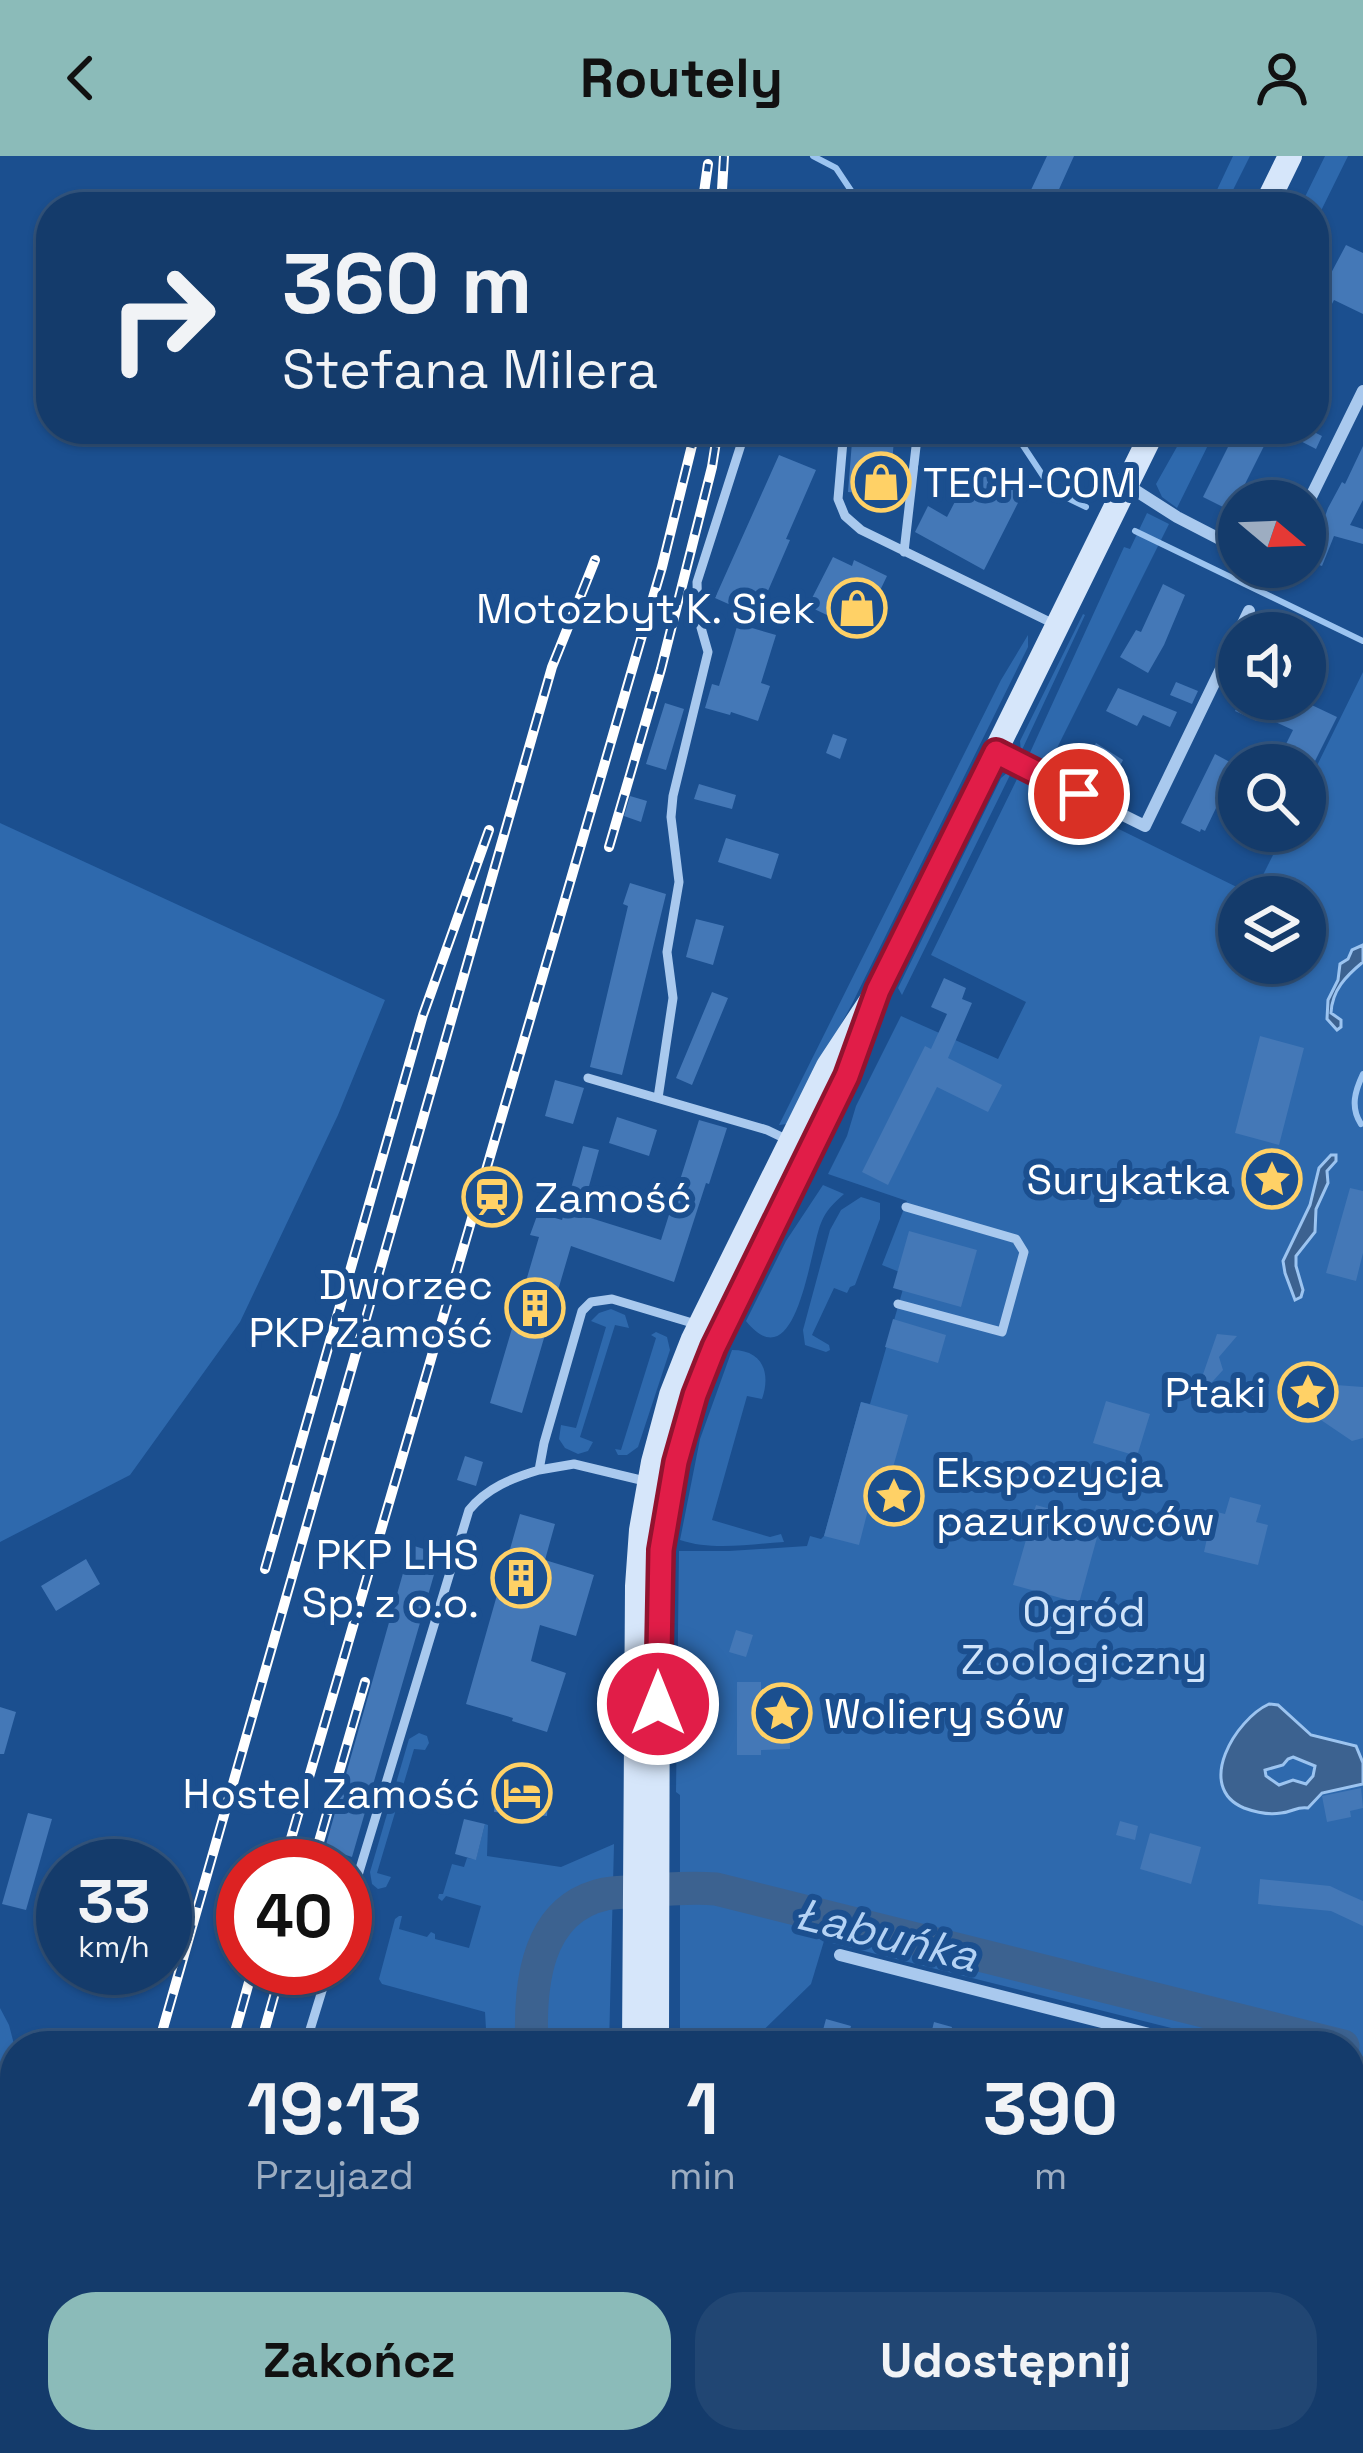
<!DOCTYPE html>
<html lang="pl">
<head>
<meta charset="utf-8">
<style>
	:root { --surface:#143b6b; --page:#214673; --text:#f1f3f6; --muted:#9dadc1; --line:#33557e; --accent:#8bbbb9 }
	body { margin:0; font-family:"Space Grotesk",sans-serif; background:var(--page); color:var(--text); height:100vh; display:flex; flex-direction:column; font-size:45px; white-space:nowrap }
	* { box-sizing:border-box; margin:0 }
	p { font-size:39px; color:var(--muted) }
	.icon { flex:none; width:66px; height:66px; fill:none; stroke:currentColor; stroke-width:2; stroke-linecap:round; stroke-linejoin:round }
	.map { position:relative; flex:1; overflow:hidden }
	.side { position:absolute; left:0px; top:1875px; width:1365px; height:423px; display:flex; flex-direction:column; background:var(--surface); border-radius:48px 48px 0 0; box-shadow:0 3px 9px #0004,0 0 0 3px var(--line) }
	.side>* { flex:none }
	.hud { position:absolute; left:36px; top:36px; width:1293px; height:252px; border-radius:48px; box-shadow:0 3px 9px #0004,0 0 0 3px var(--line); background:#143b6b; color:var(--text); overflow:hidden }
	.needle { width:78px; rotate:109deg }
	.fabs { position:absolute; left:1218px; top:324px; display:grid; gap:24px }
	.fabs a { display:grid; place-items:center; width:108px; height:108px; border-radius:50%; background:var(--surface); box-shadow:0 3px 9px #0004,0 0 0 3px var(--line); font-size:60px }
	.speed { position:absolute; left:36px; top:1683px; display:flex; gap:24px; font-size:60px; font-weight:700; text-align:center }
	.speed>* { display:grid; place-content:center; width:156px; height:156px; border-radius:50%; background:var(--surface); box-shadow:0 3px 9px #0004,0 0 0 3px var(--line); line-height:1 }
	.speed small { font-size:30px; font-weight:400 }
	.speed .limit { border:18px solid #d22; background:#fff; color:#111 }
	.pin { position:absolute; display:grid; place-items:center; width:102px; height:102px; color:#fff; margin:-51px; border:6px solid #fff; border-radius:50%; box-shadow:0 3px 12px #0007 }
	.me { position:absolute; width:132px; margin:-66px; rotate:0deg; stroke-linejoin:round; filter:drop-shadow(0 0 9px #0008) }
	.turn { display:flex; align-items:center; gap:42px; height:252px; padding:0 48px; font-size:54px }
	.turn .icon { width:156px; height:156px; stroke-width:2.5 }
	.turn b { display:block; font-size:84px; line-height:102px }
	.eta { display:flex; justify-content:space-evenly; align-items:center; height:204px; text-align:center }
	.eta b { font-size:72px; font-weight:600; line-height:84px }
	.action { display:flex; gap:24px; margin-top:auto; padding:24px 48px }
	.action a { flex:1; height:138px; border-radius:48px; background:var(--accent); color:#111; font-size:48px; font-weight:600; line-height:138px; text-align:center }
	.action a+a { background:var(--page); color:var(--text) }
	header { display:flex; justify-content:space-between; align-items:center; height:156px; padding:0 48px; background:var(--accent); color:#111; font-size:54px; font-weight:600 }
	.map>svg:first-child { display:block }
	.green { fill:#2e69ad; fill-rule:evenodd }
	.water { fill:#3c6290; stroke:#9cc4f0; stroke-width:3; fill-rule:evenodd }
	.lines { fill:none; stroke-linecap:round; stroke-linejoin:round }
	.stream { stroke:#9cc4f0; stroke-width:6 }
	.river { stroke:#3c6290; stroke-width:33 }
	.building { fill:#4478b7 }
	.lane { stroke:#a9c9ee; stroke-width:9 }
	.street { stroke:#a9c9ee; stroke-width:12 }
	.secondary { stroke:#d6e6fa; stroke-width:24 }
	.rail-casing { stroke:#fff; stroke-width:10 }
	.rail { stroke:#1b4f8f; stroke-width:6; stroke-dasharray:18; stroke-linecap:butt }
	.route-casing { stroke:#92132f; stroke-width:30 }
	.route { stroke:#e11d48; stroke-width:21 }
	.labels { text-anchor:middle; stroke-width:12; stroke-linejoin:round; paint-order:stroke }
	.poi-label { font-size:42px; fill:#fff; stroke:#1b4f8f; text-anchor:end }
	.park-label { font-size:42px; fill:#cfe3fa; stroke:#1b4f8f }
	.water-label { font-size:45px; font-style:italic; fill:#b5d3f5; stroke:#1b4f8f }
</style>
</head>
<body>
<header><svg class="icon" aria-label="back" viewBox="0 0 24 24"><path d="M15 5l-7 7 7 7"/></svg>Routely<svg class="icon" aria-label="person" viewBox="0 0 24 24"><circle cx="12" cy="8" r="4"/><path d="M4 21q1-7 8-7t8 7"/></svg></header>
<div class="map">
<svg width="1363" height="2297" viewBox="0 0 1363 2297">
	<rect width="100%" height="100%" fill="#1b4f8f"/>
	<!-- green -->
	<path class="green" d="M1233 0H1250L1227 46 1211 39 1216 36Z
		M1325 0H1348L1314 69V51H1300Z
		M1187 273H1216L1177 352 1162 341 1156 328Z
		M1147 357 1169 368 1047 612 1028 601 1124 391 1130 393Z
		M1083 458 1085 459 1021 596 1020 585Z
		M1028 479V491L852 848 787 968 779 969 1001 524Z
		M1363 516V1920L1350 1917V1890H1243L824 1785 811 1828 747 1890H680V1639L676 1636 679 1395H729L807 1390 810 1380 821 1383 824 1380 861 1246 870 1248 907 1119 882 1109 907 1045 828 1018 847 980 856 950 901 860 998 903 1026 846 931 799 1017 623 1253 739 1285 675H1305V634ZM1239 741H1305V807H1239Z
		M1007 617H1011L902 839 898 832 1001 622Z
		M0 667 385 844 338 959 240 1166 130 1319 0 1386Z
		M823 1029 844 1038C834 1047 826 1054 821 1067 810 1092 797 1228 746 1165L786 1085Z
		M861 1041 880 1047V1063L855 1129 850 1131 847 1137 834 1132 812 1179 829 1189 830 1194 826 1196 805 1189 803 1174 830 1074 841 1054Z
		M611 1153 625 1159 629 1172 615 1169 580 1281 593 1286 588 1295 578 1298 565 1292 559 1283 561 1269 576 1272 606 1171 591 1165 599 1157Z
		M656 1176 667 1181 670 1194 638 1291 627 1299H618L615 1293 621 1294 656 1182 651 1179Z
		M732 1194C763 1194 771 1217 762 1243L747 1240 712 1364 770 1381 781 1378 784 1386C751 1388 712 1395 680 1384L700 1283Z
		M419 1577 427 1580 429 1587 425 1594 414 1593 377 1717 391 1721 386 1731 378 1733 372 1728 370 1716 409 1583Z
		M485 1668 488 1669 487 1700 561 1711 614 1688 609 1890H487L485 1856 382 1828 379 1823 395 1763 399 1760H402L399 1773 427 1781 431 1776 435 1778V1783L469 1792 481 1750 446 1740 442 1745 438 1742 439 1738H443L452 1708 464 1711 467 1702 476 1703Z
		M0 1852 9 1869 15 1892V1994L7 2020 0 2060Z
		M510 2283H606V2297H510Z
		M678 2283H811L822 2297H678Z"/>
	<!-- water -->
	<path class="water" d="M1363 789V806C1346 820 1332 834 1331 857L1341 864V871L1337 874 1327 863 1328 844 1338 824 1340 808 1348 803 1352 794Z
		M1331 999H1336V1005L1327 1015 1328 1027 1316 1053 1315 1076 1296 1100V1110L1303 1134 1301 1141 1295 1144 1285 1117 1283 1105 1310 1049 1319 1012Z
		M1269 1548 1278 1549 1311 1579 1356 1590 1363 1607V1628L1322 1637 1308 1652C1297 1650 1293 1656 1281 1657 1270 1659 1255 1656 1244 1652 1194 1631 1236 1563 1269 1548ZM1293 1601 1315 1610 1313 1620 1306 1628 1293 1624 1279 1629 1266 1620 1265 1614 1283 1609 1288 1603Z"/>
	<g class="lines">
		<!-- stream -->
		<path class="stream" d="M813 0 836 12 862 51
			M1012 273 1053 335 1086 351
			M1135 375 1363 485
			M1361 968C1350 951 1355 935 1363 918"/>
		<!-- river -->
		<path class="river" d="M532 1890C529 1832 535 1753 605 1738 617 1736 630 1736 642 1735 667 1733 691 1731 716 1733L1343 1890
			M552 2283V2297"/>
	</g>
	<!-- building -->
	<path class="building" d="M1047 0H1074L1051 51H1023Z
		M1346 89 1363 97V158L1334 144 1314 183V132L1321 136Z
		M853 273H895L889 340 848 336Z
		M1237 273 1266 286 1235 348 1229 345 1225 352 1203 341Z
		M1277 273H1308L1322 280 1316 293Z
		M1363 290V344L1350 369 1363 373V388L1334 380 1322 410 1305 404V381L1316 385 1328 352 1342 326 1345 328Z
		M779 299 816 314 786 383 790 384 752 472 776 479 761 527 770 530 758 565 731 556 730 559 705 552 712 528 719 530 742 454 715 442Z
		M973 311 1023 337 984 414 915 376 928 350 947 361Z
		M833 401 852 410 854 404 887 420 862 472 831 457 829 460 808 450Z
		M1163 428 1185 439 1164 489 1148 517 1120 501 1136 474 1141 476Z
		M1176 526 1198 535 1192 548 1170 539Z
		M1118 532 1177 556 1170 571 1143 559 1137 570 1106 555Z
		M1228 543H1270L1289 552 1293 543H1299L1337 561 1313 609H1283L1288 599 1282 596 1293 574 1260 559 1257 565 1235 555 1239 548Z
		M665 547 684 553 666 614 646 608Z
		M833 578 847 583 840 603 826 597Z
		M1096 587 1123 604 1111 627 1084 611Z
		M1215 598 1239 611V622L1234 632 1227 629 1205 675 1201 673 1200 676 1181 667Z
		M699 628 736 639 732 653 694 643Z
		M630 640 647 645 641 666 624 660Z
		M726 682 779 698 771 723 718 706Z
		M630 727 666 738 622 919 590 911 628 750 623 748Z
		M696 763 724 770 713 809 686 801Z
		M944 822 966 832 962 843 972 847 948 902 1002 929 988 956 937 931 888 1029 862 1016 925 890 931 893 947 858 931 851Z
		M712 836 728 842 692 929 676 922Z
		M1260 880 1304 892 1279 989 1235 977Z
		M555 924 584 932 573 968 545 960Z
		M617 961 657 974 649 1000 609 987Z
		M699 964 727 972 709 1028 706 1027 674 1126 571 1090 522 1257 490 1247 539 1081 530 1079 538 1057 562 1064 583 990 599 994 581 1059 661 1084Z
		M1350 1032 1363 1035V1097L1356 1125 1326 1117Z
		M909 1075 977 1094 961 1151 893 1132Z
		M893 1163 946 1179 938 1207 885 1191Z
		M1217 1178 1237 1180 1219 1201 1223 1214 1193 1247Z
		M1336 1229 1363 1231V1282L1352 1285 1315 1260Z
		M1106 1245 1150 1258 1137 1300 1093 1287Z
		M861 1246 908 1259 881 1353 869 1350 859 1389 824 1380Z
		M465 1300 483 1306 476 1330 457 1324Z
		M1230 1341 1261 1349 1256 1366 1268 1369 1258 1409 1204 1396 1213 1355 1225 1358Z
		M1036 1349 1101 1367 1079 1447 1013 1429Z
		M520 1358 555 1368 545 1404 594 1419 576 1480 540 1469 531 1505 566 1517 547 1576 512 1565 513 1562 466 1548Z
		M411 1389 440 1398 352 1701 325 1692Z
		M86 1403 100 1428 56 1455 41 1430Z
		M736 1474 753 1479 746 1501 729 1496Z
		M737 1526H761V1574H790V1593L761 1594V1599H737Z
		M0 1551 16 1556 4 1598H0Z
		M497 1624 549 1628 547 1660 494 1656Z
		M1361 1632 1363 1652 1350 1655 1351 1661 1327 1666 1322 1640Z
		M28 1657 52 1663 26 1754 2 1748Z
		M464 1663 485 1668 476 1704 455 1698Z
		M1120 1665 1138 1670 1135 1684 1116 1679Z
		M1150 1677 1201 1691 1191 1728 1140 1713Z
		M1260 1723 1330 1730 1347 1738 1363 1745V1770L1331 1755 1258 1748Z
		M826 1863 851 1870 846 1890 820 1885Z
		M934 1866 952 1871 951 1875 958 1877 955 1890H928Z
		M7 2020 15 2021V2137L5 2175 0 2174V2060Z"/>
	<g class="lines">
		<!-- lane -->
		<path class="lane" d="M778 51H788
			M844 273 838 343 845 360 861 374 1054 468
			M904 396 918 273
			M588 922 767 974 790 985
			M658 942 673 842 667 796 679 726 671 661 673 640 708 496 698 461 697 426 746 273
			M898 1148 1002 1176 1024 1096 1016 1083 906 1051
			M649 1326 574 1308 539 1314 544 1287 582 1155 591 1146 612 1143 699 1169
			M345 1762 469 1354C487 1332 512 1322 539 1314
			M305 1890 329 1812"/>
		<!-- street -->
		<path class="street" d="M1127 329 1177 361 1239 393
			M1305 353 1363 235
			M1273 411H1276
			M996 596 1145 670 1249 455
			M840 1799 1196 1890
			M1350 1929 1363 1932
			M1350 2254 1363 2229
			M838 2283 849 2297
			M1076 2297 1083 2283
			M1328 2297 1335 2283"/>
		<!-- secondary -->
		<path class="secondary" d="M1265 51 1290 0
			M634 1890 637 1430 641 1374 653 1306 671 1239 693 1183 828 910 878 834 1154 273
			M657 1890 658 1438 661 1394 670 1331 685 1272 701 1223 721 1176 847 920 863 876
			M643 2297V2283"/>
		<defs>
			<path id="rail" d="M702 51 708 8
				M721 51 724 0
				M646 276 647 273
				M609 691 661 513 712 311 718 273
				M265 1413 423 859 489 674
				M283 1710 662 411 696 273
				M312 1710 365 1526
				M158 1890 552 511 595 404
				M231 1890 253 1812
				M260 1890 282 1812
				M68 2297 69 2283
				M113 2297 117 2283
				M142 2297 146 2283"/>
		</defs>
		<!-- rail casing -->
		<use href="#rail" class="rail-casing"/>
		<!-- rail -->
		<use href="#rail" class="rail"/>
	</g>
	<g class="lines">
		<defs>
			<path id="route" d="M658 1548 661 1394 676 1306 695 1239 714 1191 847 920 878 834 996 596 1079 638"/>
		</defs>
		<!-- route casing -->
		<use href="#route" class="route-casing"/>
		<!-- route -->
		<use href="#route" class="route"/>
	</g>
	<!-- icons -->
	<defs>
		<symbol id="shop-ring" viewBox="-11 -11 22 22"><circle r="9.5" fill="#1b4f8f" stroke="#ffd166" stroke-width="1.5"/><path d="M-5-2.5h2.3a2.7 3.5 0 0 1 5.4 0H5L5.5 6h-11ZM-1.5-2.5h3a1.5 2.3 0 0 0-3 0Z" fill="#ffd166"/></symbol>
		<symbol id="sight-ring" viewBox="-11 -11 22 22"><circle r="9.5" fill="#1b4f8f" stroke="#ffd166" stroke-width="1.5"/><path d="M0-6L1.8-2.2L6-1.7L2.9 1.2L3.7 5.4L0 3.3L-3.7 5.4L-2.9 1.2L-6-1.7L-1.8-2.2Z" fill="#ffd166"/></symbol>
		<symbol id="station-ring" viewBox="-11 -11 22 22"><circle r="9.5" fill="#1b4f8f" stroke="#ffd166" stroke-width="1.5"/><path d="M-3-6H3Q5-6 5-4V2Q5 4 3 4L4.5 6H3L1.5 4h-3L-3 6H-4.5L-3 4Q-5 4-5 2V-4Q-5-6-3-6ZM-3.5-4v3h7v-3ZM-3.5 1v1.5H-2V1ZM2 1v1.5H3.5V1Z" fill="#ffd166"/></symbol>
		<symbol id="building-ring" viewBox="-11 -11 22 22"><circle r="9.5" fill="#1b4f8f" stroke="#ffd166" stroke-width="1.5"/><path d="M-4-6H4V6H1V3H-1V6H-4ZM-2.5-4.3h1.7v1.8h-1.7ZM.8-4.3h1.7v1.8H.8ZM-2.5-1h1.7V.8h-1.7ZM.8-1h1.7V.8H.8Z" fill="#ffd166"/></symbol>
		<symbol id="hotel-ring" viewBox="-11 -11 22 22"><circle r="9.5" fill="#1b4f8f" stroke="#ffd166" stroke-width="1.5"/><path d="M-6-4.5h1.5V1H6V5H4.5V3h-9V5H-6ZM-4 0a1.8 1.8 0 1 1 3.6 0ZM.5 0V-2.5h3Q6-2.5 6 0Z" fill="#ffd166"/></symbol>
	</defs>
	<g fill-rule="evenodd">
		<use href="#shop-ring" x="848" y="293" width="66" height="66"/>
		<use href="#shop-ring" x="824" y="419" width="66" height="66"/>
		<use href="#sight-ring" x="1239" y="990" width="66" height="66"/>
		<use href="#station-ring" x="459" y="1008" width="66" height="66"/>
		<use href="#building-ring" x="502" y="1119" width="66" height="66"/>
		<use href="#sight-ring" x="1275" y="1203" width="66" height="66"/>
		<use href="#sight-ring" x="861" y="1307" width="66" height="66"/>
		<use href="#building-ring" x="488" y="1389" width="66" height="66"/>
		<use href="#sight-ring" x="749" y="1524" width="66" height="66"/>
		<use href="#hotel-ring" x="489" y="1604" width="66" height="66"/>
	</g>
	<g class="labels">
		<!-- poi labels -->
		<g class="poi-label">
			<text x="923" y="341" text-anchor="start">TECH-COM</text>
			<text x="815" y="467">Motozbyt K. Siek</text>
			<text x="1230" y="1038">Surykatka</text>
			<text x="534" y="1056" text-anchor="start">Zamość</text>
			<text x="493" y="1143">Dworzec<tspan x="493" dy="48">PKP Zamość</tspan></text>
			<text x="1266" y="1251">Ptaki</text>
			<text x="936" y="1331" text-anchor="start">Ekspozycja<tspan x="936" dy="48">pazurkowców</tspan></text>
			<text x="479" y="1413">PKP LHS<tspan x="479" dy="48">Sp. z o.o.</tspan></text>
			<text x="824" y="1572" text-anchor="start">Woliery sów</text>
			<text x="480" y="1652">Hostel Zamość</text>
		</g>
		<!-- park labels -->
		<g class="park-label">
			<text x="1084" y="1470">Ogród<tspan x="1084" dy="48">Zoologiczny</tspan></text>
		</g>
		<!-- water labels -->
		<g class="water-label">
			<text transform="translate(886 1778) rotate(14)" y="16">Łabuńka</text>
		</g>
	</g>
</svg>
<div class="fabs">
<a><svg class="needle" viewBox="-14 -14 28 28"><path d="M0-13l5 13h-10z" fill="#e53935"/><path d="M0 13l5-13h-10z" fill="#9dadc1"/></svg></a>
<a><svg class="icon" aria-label="sound" viewBox="0 0 24 24"><path d="M4 9h4l5-4v14l-5-4H4zM17 9q2 3 0 6"/></svg></a>
<a><svg class="icon" aria-label="search" viewBox="0 0 24 24"><circle cx="10" cy="10" r="6"/><path d="M15 15l6 6"/></svg></a>
<a><svg class="icon" aria-label="layers" viewBox="0 0 24 24"><path d="M12 4l9 5-9 5-9-5zM3 14l9 5 9-5"/></svg></a>
</div>
<div class="speed"><div>33<small>km/h</small></div><div class="limit">40</div></div>
<div class="pin" style="left:1079px;top:638px;background:#d93025"><svg class="icon" aria-label="arrive" viewBox="0 0 24 24"><path d="M6 21V4h12l-3 4 3 4H6"/></svg></div>
<svg class="me" style="left:658px;top:1548px" viewBox="-20 -20 40 40"><circle r="17" fill="#e11d48" stroke="#fff" stroke-width="3"/><path d="M0-11L8 9 0 5-8 9z" fill="#fff"/></svg>
<div class="hud">
<div class="turn"><svg class="icon" aria-label="right" viewBox="0 0 24 24"><path d="M7 20v-9h11M14 6l5 5-5 5"/></svg><div><b>360 m</b>Stefana Milera</div></div>
</div>
<section class="side">
<div class="eta">
<div><b>19:13</b><p>Przyjazd</p></div>
<div><b>1</b><p>min</p></div>
<div><b>390</b><p>m</p></div>
</div>
<div class="action"><a>Zakończ</a><a>Udostępnij</a></div>
</section>
</div>
</body>
</html>
